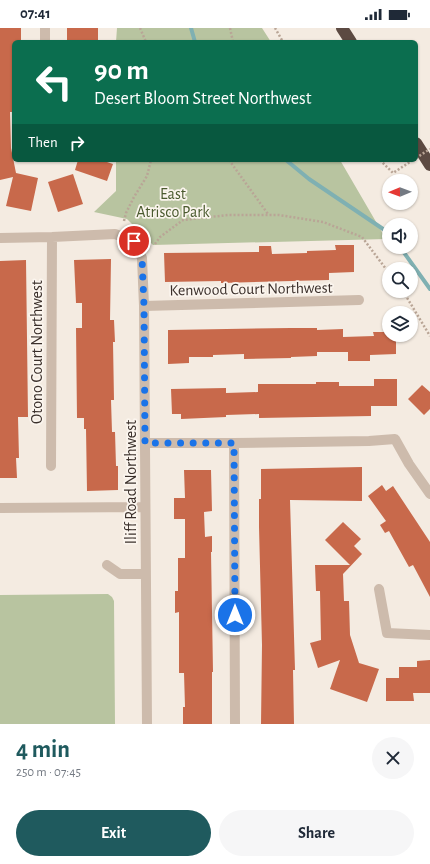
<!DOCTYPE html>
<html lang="en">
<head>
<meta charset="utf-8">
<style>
	:root { --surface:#fff; --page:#f6f6f7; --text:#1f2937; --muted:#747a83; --accent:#1f5a5e }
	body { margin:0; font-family:"Alegreya Sans",sans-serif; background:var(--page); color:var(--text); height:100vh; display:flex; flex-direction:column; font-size:15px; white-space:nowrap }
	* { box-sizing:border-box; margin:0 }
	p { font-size:13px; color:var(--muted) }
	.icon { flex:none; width:22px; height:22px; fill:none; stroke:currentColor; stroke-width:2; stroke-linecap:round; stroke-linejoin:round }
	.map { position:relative; height:696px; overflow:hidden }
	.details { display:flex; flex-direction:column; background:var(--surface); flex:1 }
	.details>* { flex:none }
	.top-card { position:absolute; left:12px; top:12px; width:406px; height:122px; border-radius:6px; box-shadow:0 1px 3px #0004; background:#0b6e4f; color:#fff; overflow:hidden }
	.needle { width:26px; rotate:269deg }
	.tools { position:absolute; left:382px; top:146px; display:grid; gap:8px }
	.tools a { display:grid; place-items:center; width:36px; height:36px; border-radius:50%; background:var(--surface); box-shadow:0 1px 3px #0004; font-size:20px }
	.pin { position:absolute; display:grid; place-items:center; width:34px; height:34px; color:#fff; margin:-17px; border:2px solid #fff; border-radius:50%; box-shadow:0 1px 4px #0007 }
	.me { position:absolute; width:44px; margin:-22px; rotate:0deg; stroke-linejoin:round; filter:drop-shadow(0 0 3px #0008) }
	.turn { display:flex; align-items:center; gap:14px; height:84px; padding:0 16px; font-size:18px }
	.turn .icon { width:52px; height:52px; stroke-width:2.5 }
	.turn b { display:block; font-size:28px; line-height:34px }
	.then { display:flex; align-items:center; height:38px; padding:0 16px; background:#0003; gap:8px; font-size:15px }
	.round { display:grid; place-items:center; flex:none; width:42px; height:42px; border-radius:21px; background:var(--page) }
	.head { display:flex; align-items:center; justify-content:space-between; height:68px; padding:0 16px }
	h1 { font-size:24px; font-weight:700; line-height:30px; color:var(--accent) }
	.button { display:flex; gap:8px; margin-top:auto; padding:8px 16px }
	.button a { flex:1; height:46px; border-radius:24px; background:var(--accent); color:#fff; font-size:16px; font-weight:700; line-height:46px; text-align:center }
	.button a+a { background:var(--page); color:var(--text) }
	.status { display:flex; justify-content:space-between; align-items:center; height:28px; padding:0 20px; background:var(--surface); direction:ltr }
	.status svg { height:11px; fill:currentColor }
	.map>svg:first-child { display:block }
	.green { fill:#b8c4a0 }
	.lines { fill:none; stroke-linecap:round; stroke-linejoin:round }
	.stream { stroke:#7fb0b2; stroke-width:4 }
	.building { fill:#c8694b }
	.path { stroke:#b9a596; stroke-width:2.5; stroke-dasharray:2 2; stroke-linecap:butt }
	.minor { stroke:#cdbbac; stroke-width:10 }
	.highway { stroke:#5c4a42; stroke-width:12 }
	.path-bridge { stroke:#b9a596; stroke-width:2.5; stroke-dasharray:2 2; stroke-linecap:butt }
	.route { stroke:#1a73e8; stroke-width:7; stroke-dasharray:0 12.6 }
	.labels { text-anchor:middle; stroke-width:3.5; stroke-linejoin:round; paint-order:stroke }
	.park-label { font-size:16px; fill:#4a5a2e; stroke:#fbf5ee }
	.street-label { font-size:16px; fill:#3b302b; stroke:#fbf5ee }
</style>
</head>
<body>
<div class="status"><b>07:41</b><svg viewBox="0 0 49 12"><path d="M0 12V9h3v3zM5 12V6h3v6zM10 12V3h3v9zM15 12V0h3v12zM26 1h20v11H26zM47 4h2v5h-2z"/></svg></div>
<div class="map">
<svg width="430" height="696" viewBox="0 0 430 696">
	<rect width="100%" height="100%" fill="#f4ebe1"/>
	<!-- green -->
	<path class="green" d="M117 0H262L271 14H116Z
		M116 132H340L386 211 153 217 127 191 94 184 116 163Z
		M108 566 112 569 114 573 115 696H0V567Z"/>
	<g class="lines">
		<!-- stream -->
		<path class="stream" d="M191 0 195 14
			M286 132 309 151 389 205
			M400 219 430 261"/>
	</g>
	<!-- building -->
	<path class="building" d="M0 0H21V14H14V84H10L11 120 16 145 38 150 31 183 6 178 13 149 0 152Z
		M67 0H98V14H67Z
		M78 132H108L107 134 113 136 107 153 75 142Z
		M73 146 83 176 58 184 48 154Z
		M335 217H354V244L329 245V252L221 255V253L165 254 164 225 259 224V218H271L272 226 307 225V223L336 222Z
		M111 231 110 292H114L115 314H113L114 372H111L112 404H115L116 438H118V462L87 463 86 401H84V390H77L76 300H82V275H76L74 232Z
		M26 232 28 389H18L19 430H16L17 450H0V233Z
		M291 300H317V302L343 301V309L374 308 373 304H389V307H396V326L370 327V333H348V324H317V328L291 329V330L244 331V326L213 327V329H189V335L168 336V302Z
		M374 351H397V378H371V388L259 390V386L226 387V389L181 391V386H172L171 361 226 360V365L258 364V356H316V354H339V358H374Z
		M422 357 430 364V381L424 387 408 371Z
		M362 439V473L290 472 295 642H293L294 696H261L262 617 259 499V471H261V441Z
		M184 442H211L212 483 204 484 205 509 212 508V524H211L213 644H212V696H183V679H185L184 645H179V584L175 585V563H178V530H185V491H174V470H185Z
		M382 457 386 463 393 458 430 514V569L413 537 409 539 389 503 385 505 380 497 386 493 368 468Z
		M343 494 361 511 354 518 362 526 343 546 344 573H349L350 607 359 635 379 641 367 674 330 661 340 632 318 640 310 615 321 612 320 563H316L315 537H350L325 512Z
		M430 632V665H413L414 673H386V650H399V639H417V633Z"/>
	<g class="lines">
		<!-- path -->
		<path class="path" d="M140 0 146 14
			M230 0 233 14
			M275 0 283 14
			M229 132 268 186
			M380 132 393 145 413 132
			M124 193 126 185 134 169 147 148 151 132
			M155 216 160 209 183 192 228 187H279L323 194 362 209 389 245
			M403 263 430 308"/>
		<!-- minor -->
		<path class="minor" d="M45 14V0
			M0 210 52 209 115 206 134 213 142 230 144 278 147 696
			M144 278 359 272
			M145 415H234L369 413 395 411 409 436 430 466
			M234 415 235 696
			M51 438 52 209
			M0 480 145 479
			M107 537 120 546H145
			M379 561 387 605 430 607"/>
		<!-- highway -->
		<path class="highway" d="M342 0 351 14
			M416 115 430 137"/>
		<!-- path-bridge -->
		<path class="path-bridge" d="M416 130 430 121"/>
	</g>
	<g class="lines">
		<!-- route -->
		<path class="route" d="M134 213 142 230 144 278 145 415H234L235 587"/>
	</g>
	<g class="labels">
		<!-- park labels -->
		<g class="park-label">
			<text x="173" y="171">East<tspan x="173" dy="18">Atrisco Park</tspan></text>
		</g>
		<!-- street labels -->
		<g class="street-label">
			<text transform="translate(251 260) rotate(-1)" y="6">Kenwood Court Northwest</text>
			<text transform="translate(36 324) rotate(-90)" y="6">Otono Court Northwest</text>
			<text transform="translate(130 454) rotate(-90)" y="6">Iliff Road Northwest</text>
		</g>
	</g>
</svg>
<div class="tools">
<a><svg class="needle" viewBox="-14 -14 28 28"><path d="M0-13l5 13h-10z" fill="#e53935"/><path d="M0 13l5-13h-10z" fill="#747a83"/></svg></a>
<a><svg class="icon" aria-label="sound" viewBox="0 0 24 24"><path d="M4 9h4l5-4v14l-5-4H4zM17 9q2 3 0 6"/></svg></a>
<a><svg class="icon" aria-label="search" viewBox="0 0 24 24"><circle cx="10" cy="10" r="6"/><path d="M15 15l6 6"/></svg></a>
<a><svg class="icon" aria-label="layers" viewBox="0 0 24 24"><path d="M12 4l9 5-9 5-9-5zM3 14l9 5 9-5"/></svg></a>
</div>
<div class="pin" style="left:134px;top:213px;background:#d93025"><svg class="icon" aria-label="arrive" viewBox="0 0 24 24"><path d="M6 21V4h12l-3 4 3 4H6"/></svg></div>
<svg class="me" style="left:235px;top:587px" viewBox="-20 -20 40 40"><circle r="17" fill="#1a73e8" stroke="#fff" stroke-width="3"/><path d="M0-11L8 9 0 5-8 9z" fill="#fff"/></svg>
<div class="top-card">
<div class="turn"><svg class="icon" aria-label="left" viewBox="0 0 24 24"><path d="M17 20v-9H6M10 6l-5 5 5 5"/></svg><div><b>90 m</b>Desert Bloom Street Northwest</div></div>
<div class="then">Then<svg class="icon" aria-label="right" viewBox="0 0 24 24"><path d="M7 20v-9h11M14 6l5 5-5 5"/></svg></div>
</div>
</div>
<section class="details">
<div class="head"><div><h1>4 min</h1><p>250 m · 07:45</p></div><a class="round"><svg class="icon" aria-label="close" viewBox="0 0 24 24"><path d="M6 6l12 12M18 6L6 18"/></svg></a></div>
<div class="button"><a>Exit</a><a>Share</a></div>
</section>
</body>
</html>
